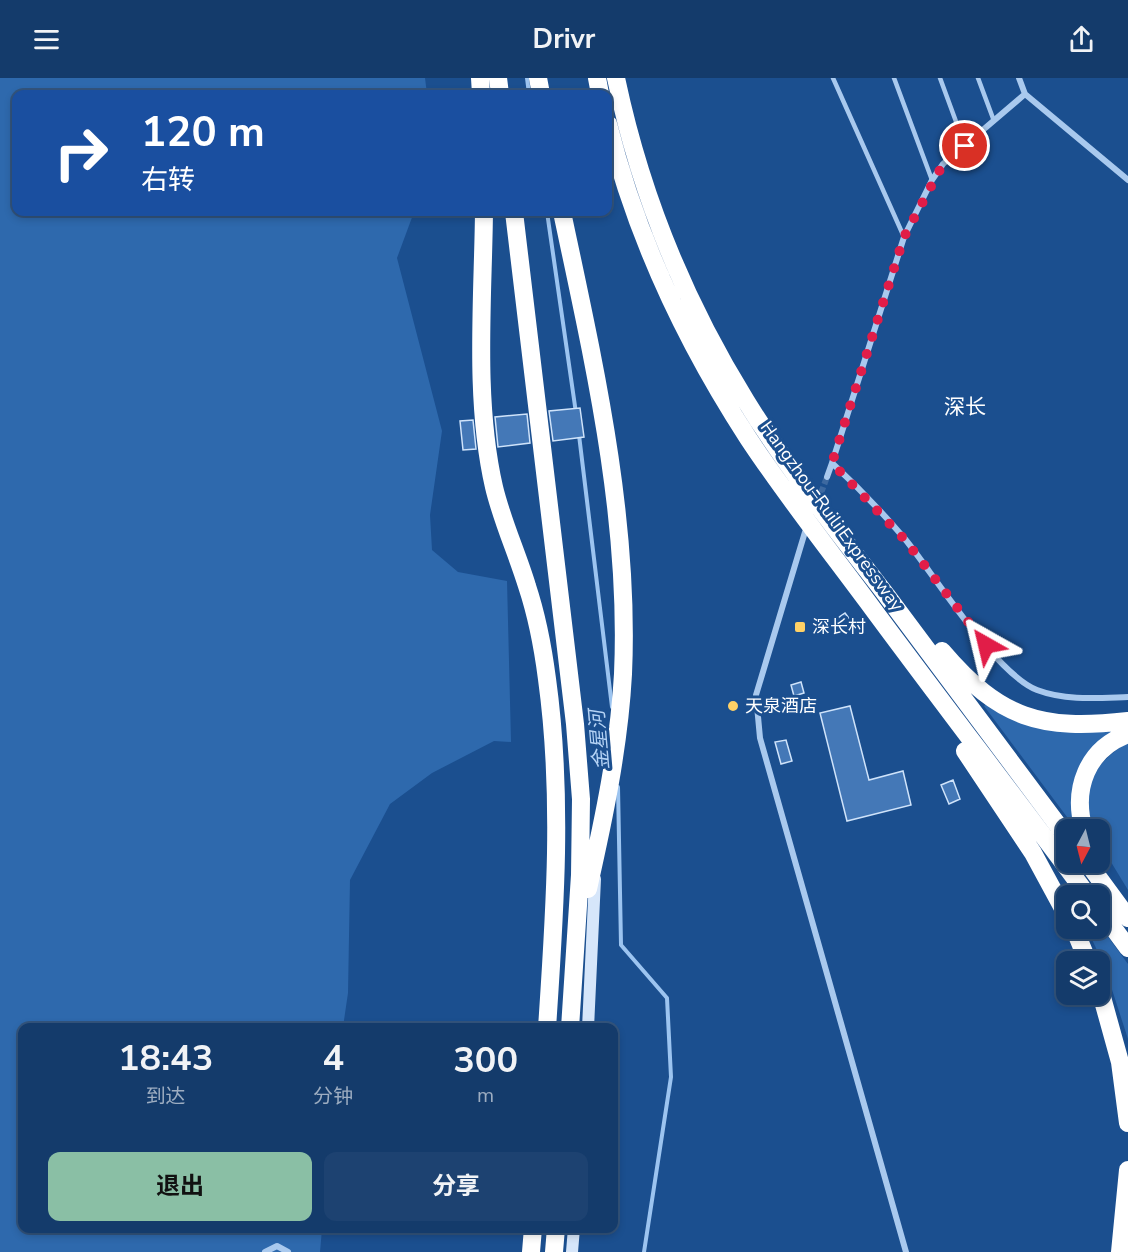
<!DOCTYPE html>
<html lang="zh">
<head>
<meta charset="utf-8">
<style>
	:root { --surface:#143b6b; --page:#1d4271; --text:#f1f3f6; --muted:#9dadc1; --line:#33557e; --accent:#8abfa5 }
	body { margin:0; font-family:"Nunito Sans","Noto Sans SC",sans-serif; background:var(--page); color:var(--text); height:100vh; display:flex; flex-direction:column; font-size:22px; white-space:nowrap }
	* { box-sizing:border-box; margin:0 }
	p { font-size:20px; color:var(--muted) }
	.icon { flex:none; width:33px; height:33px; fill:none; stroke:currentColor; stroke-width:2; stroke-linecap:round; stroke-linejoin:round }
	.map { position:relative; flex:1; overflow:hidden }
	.panel { position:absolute; left:18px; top:945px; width:600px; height:210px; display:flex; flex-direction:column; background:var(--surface); border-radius:12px; box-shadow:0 3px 9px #0003,0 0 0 2px var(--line) }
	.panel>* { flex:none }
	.banner { position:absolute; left:12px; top:12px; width:600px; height:126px; border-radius:12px; box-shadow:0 3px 9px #0003,0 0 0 2px var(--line); background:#1a4fa0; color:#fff; overflow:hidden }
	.needle { width:39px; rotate:187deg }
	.buttons { position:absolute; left:1056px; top:741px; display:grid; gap:12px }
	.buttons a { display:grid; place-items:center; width:54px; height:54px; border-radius:12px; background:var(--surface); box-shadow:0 3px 9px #0003,0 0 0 2px var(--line); font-size:30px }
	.pin { position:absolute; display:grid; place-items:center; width:51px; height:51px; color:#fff; margin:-26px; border:3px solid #fff; border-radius:50%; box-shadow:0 2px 6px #0007 }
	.me { position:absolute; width:66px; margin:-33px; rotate:323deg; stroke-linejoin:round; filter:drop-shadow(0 0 4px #0008) }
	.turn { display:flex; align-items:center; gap:21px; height:126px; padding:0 30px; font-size:27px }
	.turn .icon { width:78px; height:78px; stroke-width:2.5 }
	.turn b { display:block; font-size:42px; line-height:51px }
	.eta { display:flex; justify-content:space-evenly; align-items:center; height:102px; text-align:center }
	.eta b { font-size:36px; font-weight:700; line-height:42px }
	.button { display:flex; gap:12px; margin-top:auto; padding:12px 30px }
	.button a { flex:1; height:69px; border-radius:12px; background:var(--accent); color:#111; font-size:24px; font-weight:700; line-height:69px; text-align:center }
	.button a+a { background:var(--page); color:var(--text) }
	header { display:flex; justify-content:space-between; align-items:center; height:78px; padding:0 30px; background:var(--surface); font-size:27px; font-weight:700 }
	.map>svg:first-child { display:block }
	.green { fill:#2e69ad }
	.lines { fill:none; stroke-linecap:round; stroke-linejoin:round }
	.stream { stroke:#9cc4f0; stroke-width:4 }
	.building { fill:#4478b7; stroke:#cfe3fa; stroke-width:1.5 }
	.street-tunnel { stroke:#3d69a0; stroke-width:6; stroke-dasharray:6 3; stroke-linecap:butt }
	.lane { stroke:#a9c9ee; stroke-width:4.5 }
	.street { stroke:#a9c9ee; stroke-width:6 }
	.secondary { stroke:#d6e6fa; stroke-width:12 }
	.highway { stroke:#fff; stroke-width:18 }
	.route { stroke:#e11d48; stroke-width:10; stroke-dasharray:0 18 }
	.poi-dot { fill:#ffd166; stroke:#1b4f8f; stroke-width:2 }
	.labels { text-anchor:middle; stroke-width:6; stroke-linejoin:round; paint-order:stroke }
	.street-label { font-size:18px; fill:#fff; stroke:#1b4f8f }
	.poi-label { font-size:18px; fill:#fff; stroke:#1b4f8f; text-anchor:start }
	.water-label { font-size:20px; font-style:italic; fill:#b5d3f5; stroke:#1b4f8f }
	.quarter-label { font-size:21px; fill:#fff; stroke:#1b4f8f }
</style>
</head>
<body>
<header><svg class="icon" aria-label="menu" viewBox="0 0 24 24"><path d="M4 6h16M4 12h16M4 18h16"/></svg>Drivr<svg class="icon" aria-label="share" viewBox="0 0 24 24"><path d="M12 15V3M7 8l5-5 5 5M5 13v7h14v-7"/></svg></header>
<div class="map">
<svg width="1128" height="1174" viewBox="0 0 1128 1174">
	<rect width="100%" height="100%" fill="#1b4f8f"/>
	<!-- green -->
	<path class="green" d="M0 0H425L427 16H16V134H414L397 180 442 353 430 437 432 472 458 494 507 503 511 664 494 663 432 695 390 726 350 802 348 915 343 949 22 950V1150L322 1151 320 1174H0Z
		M986 626 1113 653 1091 673 1076 751 984 628Z
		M1128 664V812L1100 766V752L1092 751C1082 708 1091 688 1128 664Z
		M1100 848 1128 886V961L1104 887 1087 851 1100 850Z"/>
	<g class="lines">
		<!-- stream -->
		<path class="stream" d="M527 0 529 16
			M547 134 576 335
			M579 357 612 629
			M618 709 621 867 667 920 671 999 644 1174"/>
	</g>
	<!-- building -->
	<path class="building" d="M580 330 584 359 553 363 549 333Z
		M527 336 530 365 498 369 495 339Z
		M473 342 476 371 463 372 460 343Z
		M845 535 851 543 841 550 835 542Z
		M801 604 804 615 794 618 791 607Z
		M850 628 869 702 903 693 911 727 847 743 820 635Z
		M786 662 792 683 781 686 775 664Z
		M953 702 960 721 949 726 941 707Z"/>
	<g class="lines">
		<!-- street-tunnel -->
		<path class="street-tunnel" d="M818 423 827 399"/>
		<!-- lane -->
		<path class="lane" d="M833 0 904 159
			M894 0 932 102
			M940 0 965 68
			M978 0 994 43"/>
		<!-- street -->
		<path class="street" d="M1019 0 1025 16 1128 102
			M1025 16 943 86 932 102 904 159 832 385C858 409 882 434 905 461 935 498 996 596 1037 612 1066 623 1098 620 1128 619
			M827 399 832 385
			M805 454 756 617 760 660 906 1174
			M265 1174 277 1168 288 1174"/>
		<!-- secondary -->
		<path class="secondary" d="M588 950 595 801
			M572 1174 574 1150"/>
		<!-- highway -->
		<path class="highway" d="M480 0 481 16
			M498 0 500 16
			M538 0 541 16
			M597 0 600 16
			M616 0C640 114 684 223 746 323 788 391 838 454 887 518 947 598 1007 678 1066 758
			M608 46C636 158 685 263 748 360 785 416 827 469 867 523 940 622 1015 719 1088 818
			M484 134C483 222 474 322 494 409 502 443 517 475 527 508 537 538 543 570 547 601 563 717 555 833 547 950
			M514 134 575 646 581 721 580 797 570 950
			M562 134C594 285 630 440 623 596 619 669 604 740 588 811
			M942 573C1000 641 1041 653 1128 643
			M965 673 1033 775 1066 836
			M1084 752C1072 711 1087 671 1128 656
			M1087 784 1128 840
			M1100 832 1128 870
			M1074 850 1088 884
			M1100 912 1120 984 1128 1045
			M531 1174 533 1150
			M554 1174 556 1150
			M1120 1174 1128 1092"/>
	</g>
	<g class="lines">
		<!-- route -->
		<path class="route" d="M965 68 943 86 904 159 832 385 905 462 986 567"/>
	</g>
	<!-- markers -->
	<g class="poi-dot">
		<rect x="794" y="543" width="12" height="12" rx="3"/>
		<circle cx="733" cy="628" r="6"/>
	</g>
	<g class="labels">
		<!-- street labels -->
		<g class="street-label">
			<text transform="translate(832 438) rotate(54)" y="6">Hangzhou–Ruili Expressway</text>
		</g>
		<!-- poi labels -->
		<g class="poi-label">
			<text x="812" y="555">深长村</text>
			<text x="745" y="634">天泉酒店</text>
		</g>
		<!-- water labels -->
		<g class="water-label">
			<text transform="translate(599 662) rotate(-95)" y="7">金星河</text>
		</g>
		<!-- quarter labels -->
		<g class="quarter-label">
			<text x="965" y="336">深长</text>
		</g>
	</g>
</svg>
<div class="buttons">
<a><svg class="needle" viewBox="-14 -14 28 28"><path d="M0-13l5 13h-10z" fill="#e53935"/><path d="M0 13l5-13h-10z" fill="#9dadc1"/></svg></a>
<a><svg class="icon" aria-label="search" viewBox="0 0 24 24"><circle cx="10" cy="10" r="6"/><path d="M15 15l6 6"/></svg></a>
<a><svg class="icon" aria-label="layers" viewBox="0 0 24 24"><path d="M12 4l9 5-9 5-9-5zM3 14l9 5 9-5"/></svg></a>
</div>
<div class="pin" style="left:965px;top:68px;background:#d93025"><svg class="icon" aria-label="arrive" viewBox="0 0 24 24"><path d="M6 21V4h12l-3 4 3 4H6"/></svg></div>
<svg class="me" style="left:986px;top:567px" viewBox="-20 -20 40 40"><path d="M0-17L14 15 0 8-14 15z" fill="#e11d48" stroke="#fff" stroke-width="4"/></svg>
<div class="banner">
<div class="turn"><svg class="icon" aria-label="right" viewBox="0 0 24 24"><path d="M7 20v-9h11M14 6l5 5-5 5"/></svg><div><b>120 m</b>右转</div></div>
</div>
<section class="panel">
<div class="eta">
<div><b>18:43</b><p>到达</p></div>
<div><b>4</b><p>分钟</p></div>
<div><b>300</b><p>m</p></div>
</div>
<div class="button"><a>退出</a><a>分享</a></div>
</section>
</div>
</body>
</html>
